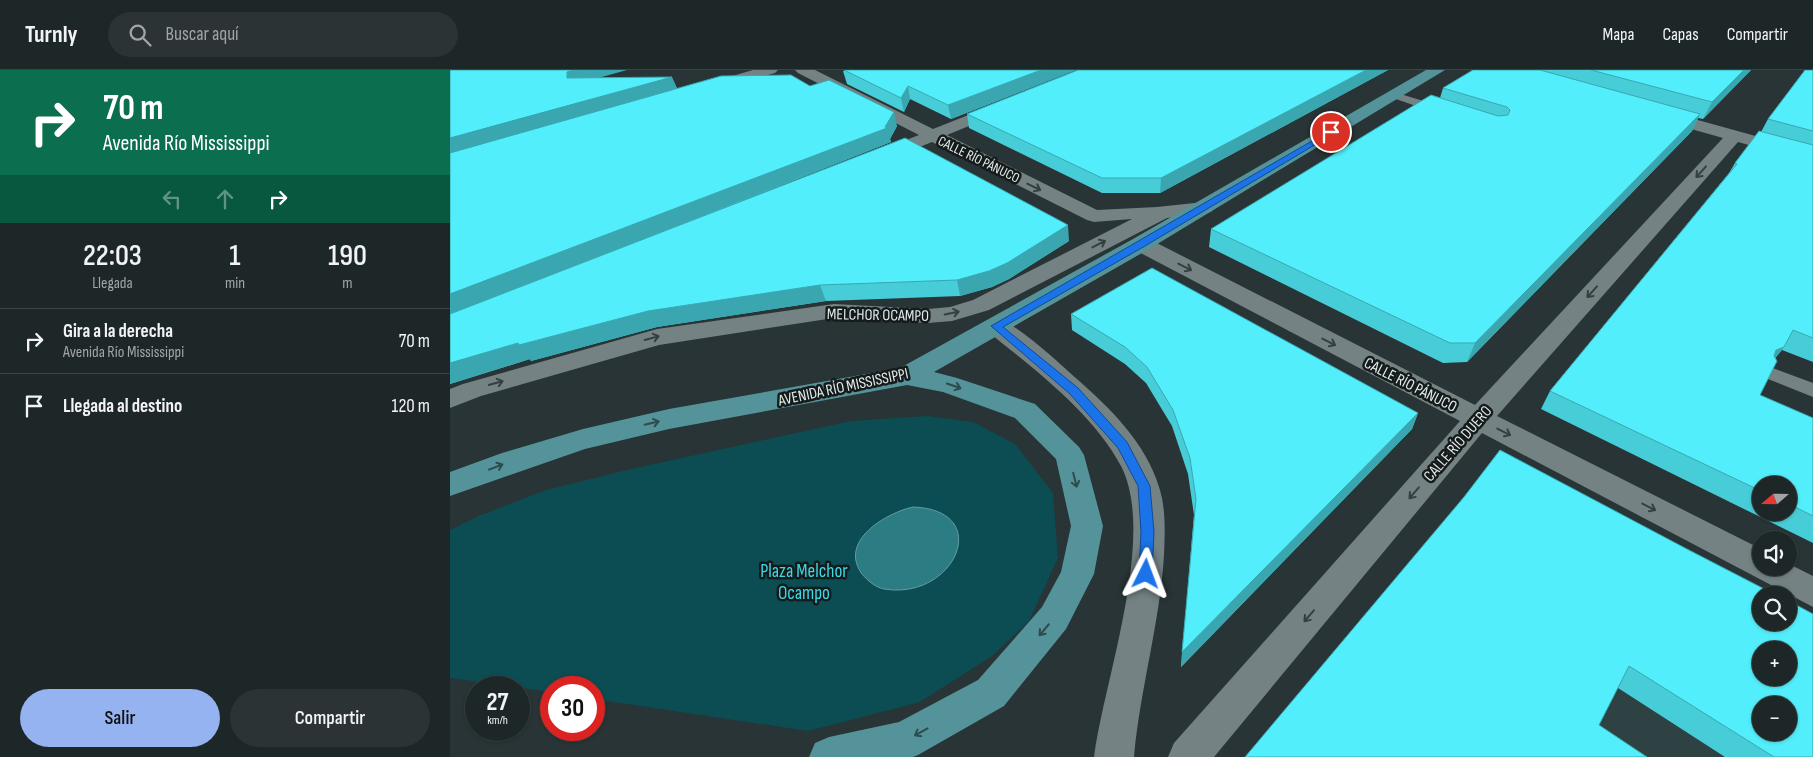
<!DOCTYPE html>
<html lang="es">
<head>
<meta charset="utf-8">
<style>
	:root { --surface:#1e2728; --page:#2b3334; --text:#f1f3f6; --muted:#a1a5a8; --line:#3c4445; --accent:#95b2f1 }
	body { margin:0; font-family:"Sofia Sans Condensed",sans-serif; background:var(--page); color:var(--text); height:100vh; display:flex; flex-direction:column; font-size:19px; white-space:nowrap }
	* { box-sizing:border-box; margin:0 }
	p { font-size:16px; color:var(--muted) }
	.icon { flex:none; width:28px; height:28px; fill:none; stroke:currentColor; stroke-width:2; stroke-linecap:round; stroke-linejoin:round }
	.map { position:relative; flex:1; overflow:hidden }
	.panel { display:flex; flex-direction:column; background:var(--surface); width:450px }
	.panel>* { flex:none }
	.guide { background:#0b6e4f; color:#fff; overflow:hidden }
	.needle { width:32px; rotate:250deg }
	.controls { position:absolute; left:1302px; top:406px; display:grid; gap:10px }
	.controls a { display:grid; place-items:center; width:45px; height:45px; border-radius:50%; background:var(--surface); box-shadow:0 1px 4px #0004,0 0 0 1px var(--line); font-size:25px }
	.speed { position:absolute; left:15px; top:606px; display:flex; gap:10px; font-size:25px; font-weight:700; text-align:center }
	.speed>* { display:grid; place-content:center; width:65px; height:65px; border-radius:50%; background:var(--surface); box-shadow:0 1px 4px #0004,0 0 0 1px var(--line); line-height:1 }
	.speed small { font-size:12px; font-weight:400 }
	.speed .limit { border:8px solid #d22; background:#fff; color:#111 }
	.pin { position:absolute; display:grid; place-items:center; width:42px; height:42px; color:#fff; margin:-21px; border:2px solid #fff; border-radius:50%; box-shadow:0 1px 5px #0007 }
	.me { position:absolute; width:55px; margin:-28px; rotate:3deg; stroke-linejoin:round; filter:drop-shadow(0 0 4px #0008) }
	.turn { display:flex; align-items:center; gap:18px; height:105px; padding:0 20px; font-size:22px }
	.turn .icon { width:65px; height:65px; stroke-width:2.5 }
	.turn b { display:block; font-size:35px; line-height:42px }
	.lanes { display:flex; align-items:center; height:48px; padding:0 20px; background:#0003; justify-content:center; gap:25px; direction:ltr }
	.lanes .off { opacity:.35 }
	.eta { display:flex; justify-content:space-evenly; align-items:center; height:85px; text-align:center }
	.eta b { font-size:30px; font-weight:600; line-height:35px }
	.primary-button { display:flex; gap:10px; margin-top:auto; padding:10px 20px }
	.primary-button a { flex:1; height:58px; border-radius:30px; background:var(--accent); color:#111; font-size:20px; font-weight:600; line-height:58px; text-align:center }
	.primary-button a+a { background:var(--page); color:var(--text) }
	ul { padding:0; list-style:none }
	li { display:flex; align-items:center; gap:15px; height:65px; padding:0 20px; border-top:1px solid var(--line) }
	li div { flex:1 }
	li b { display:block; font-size:19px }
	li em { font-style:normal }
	header { display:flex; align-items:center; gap:30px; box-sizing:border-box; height:70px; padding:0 25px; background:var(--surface); border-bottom:1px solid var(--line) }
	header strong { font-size:24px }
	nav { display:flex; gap:28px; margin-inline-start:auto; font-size:18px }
	.search { width:350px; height:45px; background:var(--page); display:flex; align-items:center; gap:12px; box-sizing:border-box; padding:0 18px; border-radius:28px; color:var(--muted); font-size:19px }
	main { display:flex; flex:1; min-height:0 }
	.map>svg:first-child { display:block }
	.built { fill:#2e4143 }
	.green { fill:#0b4d52 }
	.water { fill:#2b7c83; stroke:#629da2 }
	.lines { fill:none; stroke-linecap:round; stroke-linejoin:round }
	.service { fill:#748283; fill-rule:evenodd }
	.minor { fill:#748283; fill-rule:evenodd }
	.primary { fill:#549399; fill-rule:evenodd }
	.wall { fill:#47cdd8; fill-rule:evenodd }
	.shaded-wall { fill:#3aa7b0 }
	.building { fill:#53eefb; stroke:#3aa7b0; fill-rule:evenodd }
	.oneway { stroke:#363f3f }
	.oneway2 { stroke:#2e4b4d }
	.route { fill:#1a73e8; stroke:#114b97 }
	.labels { text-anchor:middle; stroke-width:5; stroke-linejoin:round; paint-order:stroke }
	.far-street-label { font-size:14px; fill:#e4ebec; stroke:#151b1b }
	.street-label { font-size:16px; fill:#e4ebec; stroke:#151b1b }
	.near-park-label { font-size:19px; fill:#3ad9e6; stroke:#151b1b }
</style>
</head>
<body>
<header>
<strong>Turnly</strong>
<div class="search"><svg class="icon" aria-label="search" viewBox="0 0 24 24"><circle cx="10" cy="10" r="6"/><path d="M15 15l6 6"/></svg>Buscar aquí</div>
<nav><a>Mapa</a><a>Capas</a><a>Compartir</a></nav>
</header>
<main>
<section class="panel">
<div class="guide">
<div class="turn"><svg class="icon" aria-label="right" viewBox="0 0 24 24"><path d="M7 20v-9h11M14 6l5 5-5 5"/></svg><div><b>70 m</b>Avenida Río Mississippi</div></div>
<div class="lanes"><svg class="icon off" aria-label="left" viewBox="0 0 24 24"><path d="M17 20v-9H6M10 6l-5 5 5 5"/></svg><svg class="icon off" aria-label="ahead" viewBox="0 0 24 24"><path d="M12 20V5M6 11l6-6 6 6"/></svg><svg class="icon" aria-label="right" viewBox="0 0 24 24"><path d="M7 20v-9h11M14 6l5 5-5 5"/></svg></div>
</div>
<div class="eta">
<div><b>22:03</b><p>Llegada</p></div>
<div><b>1</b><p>min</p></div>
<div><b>190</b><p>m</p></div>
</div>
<ul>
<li><svg class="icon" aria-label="right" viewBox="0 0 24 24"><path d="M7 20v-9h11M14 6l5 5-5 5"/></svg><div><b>Gira a la derecha</b><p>Avenida Río Mississippi</p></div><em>70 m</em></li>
<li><svg class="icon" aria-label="arrive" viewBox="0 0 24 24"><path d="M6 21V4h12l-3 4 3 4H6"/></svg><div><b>Llegada al destino</b></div><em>120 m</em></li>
</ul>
<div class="primary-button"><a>Salir</a><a>Compartir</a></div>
</section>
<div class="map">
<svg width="1363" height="687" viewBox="0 0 1363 687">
	<rect width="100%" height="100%" fill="#283435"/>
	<!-- built -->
	<path class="built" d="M1162 614 1275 687H1154L1132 671Z"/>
	<!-- green -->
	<path class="green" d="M477 346 523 352 565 374 603 423 608 488 579 551 542 586 470 632 358 661 144 629V618H101V622L0 608V460L31 445 96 420 181 399 401 351Z"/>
	<!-- water -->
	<path class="water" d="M463 437C545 440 505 531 434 519 425 517 418 511 412 504 388 471 436 443 463 437Z"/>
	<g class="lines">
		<!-- service -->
		<path class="service" d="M944 22 996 38 998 41 992 45 940 27 938 25Z
			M1320 297 1363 313V327L1313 307 1311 303 1313 299Z"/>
		<!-- minor -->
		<path class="minor" d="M303 0H328L325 3 264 21 256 16 258 13Z
			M345 0H365L483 59 546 34H558L560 37 558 40 497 65 647 140 707 137 754 132 761 134 764 138 761 142 717 148 539 240 502 251 478 253 384 248 209 275 31 326 0 338V319L13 314 207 259 384 234 478 239 500 237 523 230 682 149 644 152 637 150 482 72 435 91H423L420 87 423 83 469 65 348 3Z
			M1208 39 1363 82V93L1288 72 1047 346 1311 479V498H1339V494L1363 506V537L1032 363 764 687H718L724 673 1010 351 683 179 680 174 683 169 691 168 699 169 1025 335 1273 68 1202 48 1200 44 1202 40Z
			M546 248C568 254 609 293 627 309 660 338 696 373 709 417 716 438 715 462 714 485 710 553 690 619 684 687H644C654 610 707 466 671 396 643 343 583 298 537 261L534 256 537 251Z"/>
		<!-- primary -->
		<path class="primary" d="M976 0H995L699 179 484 302 507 308 585 334 629 377 634 385 653 456 644 504 616 559 554 636 468 685 463 687H359L365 673 379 667 449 652 528 610 592 537 611 502 621 456 606 389 565 348 493 322 457 315 219 359 135 379 0 426V402L52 383 133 359 219 339 450 298 683 169Z"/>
	</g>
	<!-- wall -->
	<path class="wall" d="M626 0 501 49 460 29 454 42 397 14 393 1Z
		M628 0H938L710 123H652L519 58 517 44Z
		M1023 0H1301L1253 49 1248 48 1242 61 1017 292 993 293 759 177 761 159 990 28 993 18Z
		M1363 0V292L1332 280 1325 288 1310 325 1363 348V473L1091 339 1100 321 1279 103 1285 93 1311 62 1318 49ZM1311 415H1339V442H1311Z
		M150 8 227 19 360 16 447 56 440 69 441 72 254 146 619 171 559 209 542 217 510 226 376 231 207 257 81 291 80 289 0 314Z
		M621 244 968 343 962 359 731 597 744 445 738 404 722 356 696 313 675 294 622 260Z
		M1235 478 1363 687H1275L1168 618 795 687Z"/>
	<!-- shaded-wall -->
	<path class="shaded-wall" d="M123 0H177L123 15 117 8V2Z
		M591 0H626L501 49 498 35Z
		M916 0H938L710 123 711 108Z
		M1294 0H1301L1253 49 1262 32Z
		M222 7 228 20 0 85V68Z
		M458 16 460 29 454 42 451 28Z
		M444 42 447 56 440 69 441 72 0 245V224L435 57Z
		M1250 44 1242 61 1017 292 1025 273Z
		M618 155 619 171 559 209 542 217 510 226 507 210Z
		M370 215 376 231 207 257 81 291 69 275 198 241Z
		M68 273 80 289 0 314V293Z
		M1334 277 1320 295 1326 280Z
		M968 343 962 359 731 597 732 582Z"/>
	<!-- building -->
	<path class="building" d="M0 0H123L117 2V8L222 7 0 68Z
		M394 0H591L498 35 458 16 451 28Z
		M628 0H916L711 108H652L517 44Z
		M1023 0H1090L1250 44 1025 273H1000L761 159 981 25 1048 46 1058 45 1060 40 1057 37 993 18Z
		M1141 0H1294L1262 32Z
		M1355 0H1363V61L1318 49Z
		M341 5 360 16 379 10 444 42 435 57 437 58 0 224V83L271 6Z
		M1309 61 1363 75V268L1343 260 1334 277 1326 280 1324 286 1327 291 1310 325 1363 348V446L1339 434V415H1311V421L1100 321 1287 94 1285 93Z
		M455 68 618 155 557 193 539 201 507 210 370 215 198 241 69 275 68 273 0 293V244Z
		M702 198 968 343 732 582 746 429 740 388 723 340 697 297 675 277 621 244Z
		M1050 380 1235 478 1326 525H1311V552H1339V531L1363 544V687H1324L1179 596 1149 655 1197 687H795L1014 427ZM1311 580H1339V608H1311ZM1311 635H1339V662H1311Z"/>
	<!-- one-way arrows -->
	<defs><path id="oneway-shaft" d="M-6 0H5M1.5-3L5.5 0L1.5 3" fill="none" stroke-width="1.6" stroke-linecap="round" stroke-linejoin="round" transform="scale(1.25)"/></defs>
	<g class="oneway">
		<use href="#oneway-shaft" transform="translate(1251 102) rotate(132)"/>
		<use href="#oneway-shaft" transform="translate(584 117) rotate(26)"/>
		<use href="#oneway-shaft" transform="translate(649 174) rotate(-27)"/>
		<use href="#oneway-shaft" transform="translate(735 197) rotate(27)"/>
		<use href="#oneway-shaft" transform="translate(1142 222) rotate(132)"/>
		<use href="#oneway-shaft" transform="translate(502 243) rotate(-12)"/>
		<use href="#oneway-shaft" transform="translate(202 268) rotate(-15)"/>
		<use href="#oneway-shaft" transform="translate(879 272) rotate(27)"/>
		<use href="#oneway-shaft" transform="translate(46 313) rotate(-16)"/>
		<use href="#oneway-shaft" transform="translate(1054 362) rotate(27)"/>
		<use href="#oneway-shaft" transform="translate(964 423) rotate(131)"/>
		<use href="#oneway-shaft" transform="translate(1199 437) rotate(27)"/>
		<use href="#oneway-shaft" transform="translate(859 546) rotate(131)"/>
	</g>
	<g class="oneway2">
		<use href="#oneway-shaft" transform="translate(504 316) rotate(19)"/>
		<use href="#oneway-shaft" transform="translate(202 353) rotate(-13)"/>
		<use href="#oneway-shaft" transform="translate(46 397) rotate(-21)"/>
		<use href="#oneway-shaft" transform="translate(625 410) rotate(76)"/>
		<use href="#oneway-shaft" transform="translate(594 560) rotate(130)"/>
		<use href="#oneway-shaft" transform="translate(471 662) rotate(151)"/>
	</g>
	<!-- route -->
	<path class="route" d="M881 60 883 64 695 176 553 257 628 318 677 372 700 416 704 462 702 504 700 508H691L689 504 691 462 688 416 668 378 620 324 541 256Z"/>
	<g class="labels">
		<!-- far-street labels -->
		<g class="far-street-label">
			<text transform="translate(529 89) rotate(26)" y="5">CALLE RÍO PÁNUCO</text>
		</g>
		<!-- street labels -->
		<g class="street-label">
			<text transform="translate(428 244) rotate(1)" y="6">MELCHOR OCAMPO</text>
			<text transform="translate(961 314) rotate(27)" y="6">CALLE RÍO PÁNUCO</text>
			<text transform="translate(393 316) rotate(-12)" y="6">AVENIDA RÍO MISSISSIPPI</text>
			<text transform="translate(1007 373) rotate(-49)" y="6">CALLE RÍO DUERO</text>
		</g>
		<!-- near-park labels -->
		<g class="near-park-label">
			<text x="354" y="507">Plaza Melchor<tspan x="354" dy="22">Ocampo</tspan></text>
		</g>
	</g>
</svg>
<div class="controls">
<a><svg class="needle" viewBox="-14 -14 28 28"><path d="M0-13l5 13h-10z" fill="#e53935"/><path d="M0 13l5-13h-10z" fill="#a1a5a8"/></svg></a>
<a><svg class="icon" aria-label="sound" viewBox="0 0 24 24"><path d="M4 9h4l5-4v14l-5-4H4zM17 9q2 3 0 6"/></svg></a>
<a><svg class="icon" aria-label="search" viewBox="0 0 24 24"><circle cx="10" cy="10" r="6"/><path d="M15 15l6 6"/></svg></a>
<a>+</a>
<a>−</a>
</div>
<div class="speed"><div>27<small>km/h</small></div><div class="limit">30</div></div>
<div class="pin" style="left:881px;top:62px;background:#d93025"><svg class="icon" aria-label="arrive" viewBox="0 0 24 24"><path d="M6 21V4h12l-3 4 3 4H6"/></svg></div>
<svg class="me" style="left:696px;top:504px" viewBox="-20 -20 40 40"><path d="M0-17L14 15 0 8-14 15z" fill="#1a73e8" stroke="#fff" stroke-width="4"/></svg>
</div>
</main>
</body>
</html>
